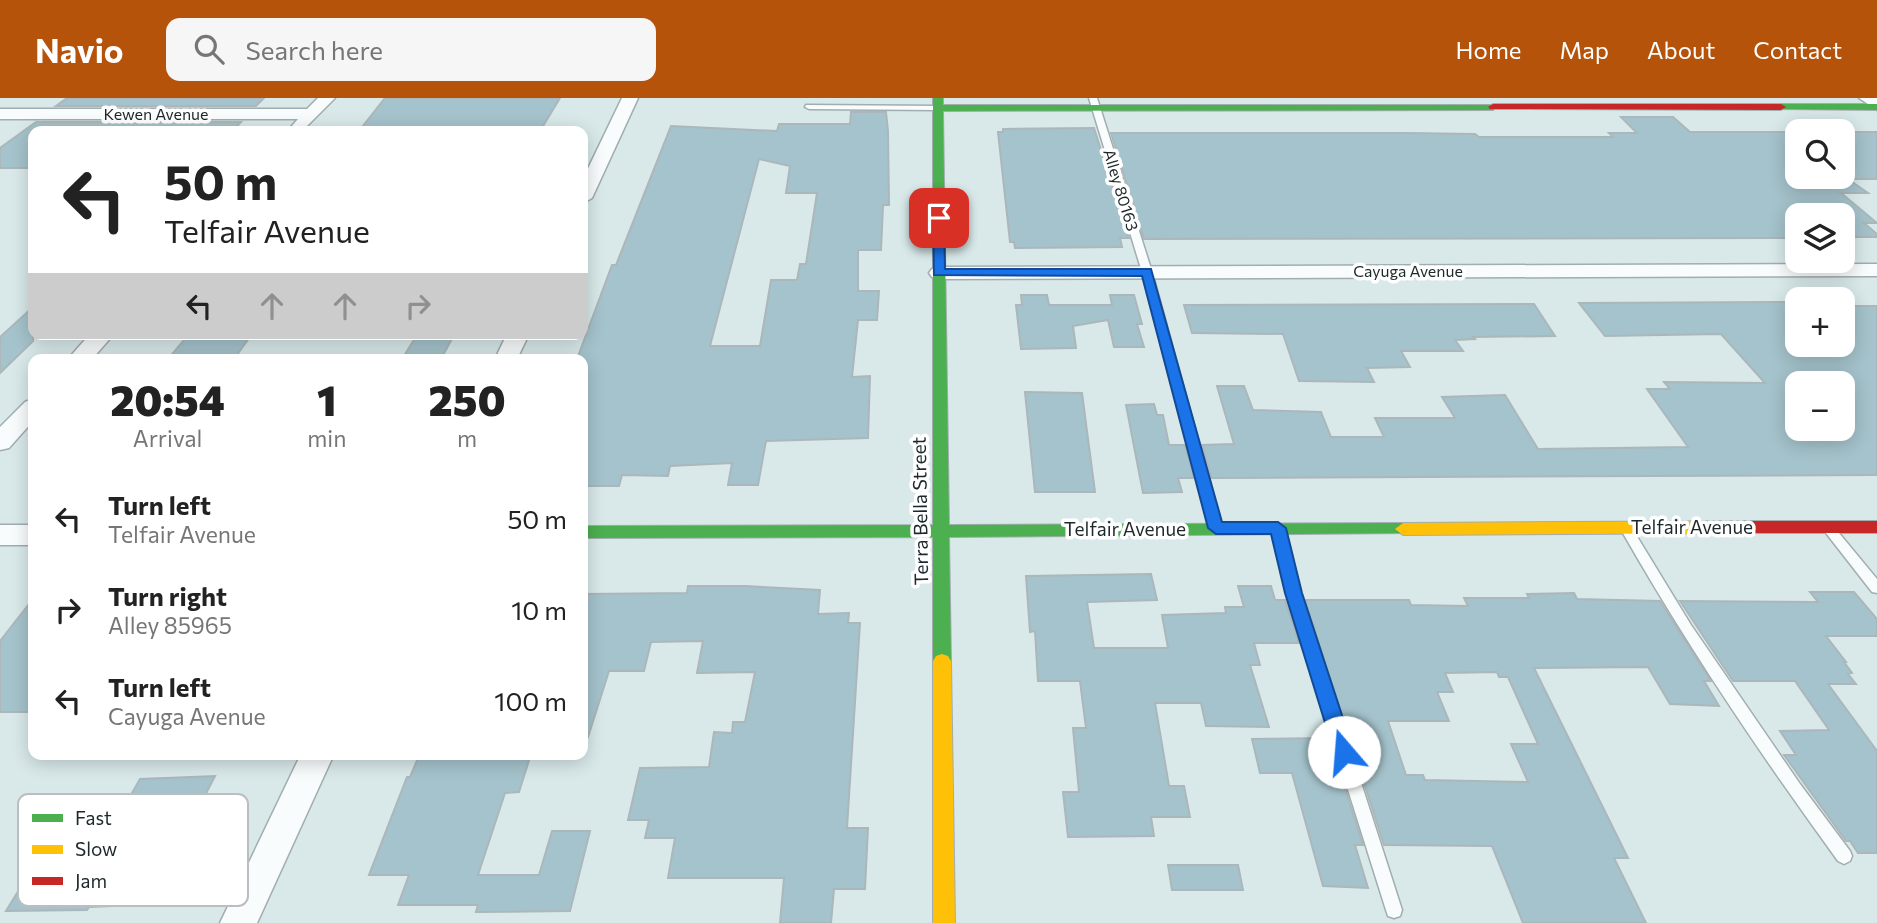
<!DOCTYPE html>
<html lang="en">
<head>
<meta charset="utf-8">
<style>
	:root { --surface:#fff; --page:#f6f6f6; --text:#222; --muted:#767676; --accent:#b45309 }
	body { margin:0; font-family:Commissioner,sans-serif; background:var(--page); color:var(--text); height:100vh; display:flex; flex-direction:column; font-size:26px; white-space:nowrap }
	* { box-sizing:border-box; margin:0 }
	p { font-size:23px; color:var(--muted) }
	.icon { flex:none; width:38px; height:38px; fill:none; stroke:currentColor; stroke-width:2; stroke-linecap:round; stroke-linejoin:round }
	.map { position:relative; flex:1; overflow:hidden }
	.side { position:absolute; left:28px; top:256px; width:560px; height:406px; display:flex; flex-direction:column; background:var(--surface); border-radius:14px; box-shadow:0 4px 18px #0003 }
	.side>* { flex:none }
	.banner { position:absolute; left:28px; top:28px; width:560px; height:214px; border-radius:14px; box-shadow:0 4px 18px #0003; background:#fff; color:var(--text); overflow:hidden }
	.fabs { position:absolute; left:1785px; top:21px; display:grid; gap:14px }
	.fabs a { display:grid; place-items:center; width:70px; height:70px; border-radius:14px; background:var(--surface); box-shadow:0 4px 18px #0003; font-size:35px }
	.pin { position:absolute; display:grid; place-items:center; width:60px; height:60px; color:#fff; margin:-30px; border-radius:14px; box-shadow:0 4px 10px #0006 }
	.me { position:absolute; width:77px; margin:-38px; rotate:342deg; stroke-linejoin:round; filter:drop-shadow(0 0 5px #0008) }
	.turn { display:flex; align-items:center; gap:24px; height:147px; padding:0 21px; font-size:32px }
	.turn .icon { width:91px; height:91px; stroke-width:2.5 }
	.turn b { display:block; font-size:49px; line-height:60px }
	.lanes { display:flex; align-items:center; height:66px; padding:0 21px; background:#0003; justify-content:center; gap:35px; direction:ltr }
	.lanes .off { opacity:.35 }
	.eta { display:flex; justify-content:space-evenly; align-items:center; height:119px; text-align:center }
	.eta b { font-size:42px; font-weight:800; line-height:49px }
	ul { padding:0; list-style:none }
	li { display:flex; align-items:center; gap:21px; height:91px; padding:0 21px }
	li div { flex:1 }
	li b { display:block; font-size:26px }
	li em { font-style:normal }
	header { display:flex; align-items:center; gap:42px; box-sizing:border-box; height:98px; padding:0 35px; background:var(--accent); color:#fff }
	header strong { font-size:33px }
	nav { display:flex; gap:38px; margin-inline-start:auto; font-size:24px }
	.search { width:490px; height:63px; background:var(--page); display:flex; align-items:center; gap:18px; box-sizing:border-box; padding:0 24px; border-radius:14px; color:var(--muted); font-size:26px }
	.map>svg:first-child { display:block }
	.building { fill:#a5c3cc; stroke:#abb7ba; stroke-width:2; fill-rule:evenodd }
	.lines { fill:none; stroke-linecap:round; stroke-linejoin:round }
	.lane-casing { stroke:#a1adae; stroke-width:3 }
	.street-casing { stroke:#a1adae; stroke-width:3 }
	.fast-casing { stroke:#a1adae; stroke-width:2 }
	.slow-casing { stroke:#a1adae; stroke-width:2 }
	.jam-casing { stroke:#a1adae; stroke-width:2 }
	.lane { fill:#f9fcfc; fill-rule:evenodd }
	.street { fill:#f9fcfc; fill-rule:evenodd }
	.fast { fill:#4caf50; fill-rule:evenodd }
	.slow { fill:#ffc107; fill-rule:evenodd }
	.jam { fill:#c62828; fill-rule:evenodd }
	.route { fill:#1a73e8; stroke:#114b97; stroke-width:2 }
	.labels { text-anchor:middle; stroke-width:7; stroke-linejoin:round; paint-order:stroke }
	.far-street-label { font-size:16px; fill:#1c2829; stroke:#fff }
	.street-label { font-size:19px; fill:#1c2829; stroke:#fff }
	.key { fill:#fff; stroke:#bbbebf; stroke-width:2 }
	.key-label { font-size:19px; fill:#1c2829 }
</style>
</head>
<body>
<header>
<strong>Navio</strong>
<div class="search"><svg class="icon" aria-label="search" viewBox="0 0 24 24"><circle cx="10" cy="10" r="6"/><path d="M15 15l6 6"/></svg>Search here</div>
<nav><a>Home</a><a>Map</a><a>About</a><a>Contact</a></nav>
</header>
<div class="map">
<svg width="1877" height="825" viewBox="0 0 1877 825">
	<rect width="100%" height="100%" fill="#d9e9ea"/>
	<!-- building -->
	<path class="building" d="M67 0H264L256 8H56Z
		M385 0H560L540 33H359Z
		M851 14H886L888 33 889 107H883L881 152H858V193H879L877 222H858L852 279 870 278 868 340 766 343 758 387H728L732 365 670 368 668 378 622 377 619 388H583V261H577L612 167H616L671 28 777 33 779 26H850ZM759 61 790 68 786 95H817L806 166H800L797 182H771L760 248H710Z
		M1621 19H1673L1690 34H1797V79H1843V34H1877V81H1848L1868 95H1841L1877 125H1864L1877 136V139H1843V117H1797V140L1144 141 1111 35H1407L1475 36 1479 39H1613L1609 35H1637Z
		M36 24H241L232 33H33V67L29 70H0V50Z
		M1094 30 1129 140H1120L1122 149 1015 150 1014 144H1010L998 34H1003V31Z
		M1021 197H1047L1049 207H1112L1110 197H1134L1142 226H1137L1144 249H1114L1108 222 1073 228 1076 250 1021 251 1016 207H1022Z
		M1797 204V247H1843V208H1877V377L1211 380 1202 347 1234 346 1217 288H1244L1253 312 1321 314 1331 339H1384L1375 320H1455L1442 299 1505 297 1538 351 1688 349 1647 291H1670L1664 284 1765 285 1721 236 1605 238 1579 205ZM1797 285H1843V331H1797Z
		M1534 206 1555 238 1473 239 1475 241 1455 242 1463 253H1401L1410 269 1367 270 1374 284 1299 283 1283 236 1192 235 1184 207Z
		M33 209V243L0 275V239Z
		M189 236H252L234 261H168Z
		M417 237H454L441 261H402Z
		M1025 294 1082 295 1095 394H1035Z
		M1154 306 1157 317H1163L1169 347H1185L1194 380H1178L1182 394 1143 395 1126 307Z
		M1151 476 1157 502 1087 504 1094 550H1168L1162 517 1226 515 1225 509H1244L1238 488H1271L1275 502H1285L1299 545H1254L1260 567H1250L1269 629 1206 628 1201 605H1155L1169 688H1184L1190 719H1151L1154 738 1068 739 1063 694H1079L1073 630H1086L1080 583H1038L1035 533 1030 534 1026 478Z
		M688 488H745L820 492 818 516 849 515 848 525H860L847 730H868L865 791H834L831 825H780L784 780H668L675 740H645L649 722H628L640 670 709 669 714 634 732 635 733 624H745L755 574 697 575 703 543 651 544 644 573H609L588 639 583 638V496L687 495Z
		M1810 494H1854L1877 521V538H1826L1846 564H1844L1852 575 1848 576 1856 586H1828L1877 653V755H1858L1850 743H1846L1784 657H1796L1780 633 1829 632 1795 583H1733L1680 503 1818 504Z
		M1574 495 1577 501 1660 503 1711 583H1704L1719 608 1670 606 1648 569 1534 570 1628 760H1614L1646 825H1523L1492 748 1384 747 1305 502H1409L1411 507 1468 508 1464 500H1529L1527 496ZM1497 574 1499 579H1508L1538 646H1511L1528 684 1425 682 1423 677H1406L1388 623H1449L1437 594H1453L1445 575Z
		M33 501V614H0V543Z
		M1329 640 1363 747H1355L1368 790 1323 788 1292 675H1260L1252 641Z
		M495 656H531L519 694 505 695 478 777H539L552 733H590L570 813 476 814 478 807H398L409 777H369L407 679H410L418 660H494Z
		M215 678 177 752H180L171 769H179L161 806 89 809 87 812 6 813 33 769 75 768 82 755H98L140 681Z
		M1168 767H1238L1243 792H1172Z"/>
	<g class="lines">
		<defs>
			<path id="lane" d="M1089 0H1097L1152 174 1222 430 1216 435 1210 430 1142 174Z
				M806 7 938 8 942 10 938 12 809 11 805 9Z
				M1626 425 1630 427 1691 527 1800 686 1850 753 1852 758 1850 763 1844 766 1838 763C1760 656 1686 546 1620 430Z
				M1278 426 1284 431 1300 495 1402 812 1400 818 1394 820 1388 818 1386 812 1286 495 1272 431Z
				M1830 427 1834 429 1877 481V495L1872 494 1826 435 1824 432 1826 429Z"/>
			<path id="street" d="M318 0H335L302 33H293L291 29 298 21H0V11H307Z
				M622 0H638L592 100 583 105V81Z
				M1859 0H1877V12Z
				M1877 166V178L939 181 932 179 929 175 932 171 939 169Z
				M90 236H114L92 261H68Z
				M507 236H529L517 261H495Z
				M33 301V323L9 350 0 352V329L25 304Z
				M0 427H33V447H0Z
				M301 656H334L257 825H220Z"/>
			<path id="fast" d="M933 0H943V7H1496L1498 9 1493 12 943 13 949 427 1403 425 1411 431 1409 435 949 439 951 563 948 568 942 570 936 568 933 563V439L583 440V428L933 427Z
				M1781 6H1877V12L1778 11 1776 9Z"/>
			<path id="slow" d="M1753 423 1761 429 1753 435 1403 437 1395 431 1403 425Z
				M942 556 948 558 951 563 955 825H933V563L936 558Z"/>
			<path id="jam" d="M1493 6H1781L1786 9 1781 12 1490 11 1488 9Z
				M1753 423H1877V435H1753L1745 429Z"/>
		</defs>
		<!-- lane casing -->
		<use href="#lane" class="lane-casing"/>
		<!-- street casing -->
		<use href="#street" class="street-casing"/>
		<!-- fast casing -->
		<use href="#fast" class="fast-casing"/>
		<!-- slow casing -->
		<use href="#slow" class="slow-casing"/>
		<!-- jam casing -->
		<use href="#jam" class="jam-casing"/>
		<!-- lane -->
		<use href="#lane" class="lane"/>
		<!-- street -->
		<use href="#street" class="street"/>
		<!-- fast -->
		<use href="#fast" class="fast"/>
		<!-- slow -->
		<use href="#slow" class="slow"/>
		<!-- jam -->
		<use href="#jam" class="jam"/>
	</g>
	<!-- route -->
	<path class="route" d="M939 116 944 120 945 171H1151L1222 424H1278L1286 430 1302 495 1354 654 1351 660 1344 662 1337 660 1334 654 1285 495 1271 436H1216L1208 430 1142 178 934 177 933 120Z"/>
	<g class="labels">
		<!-- far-street labels -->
		<g class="far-street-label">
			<text x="156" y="22">Kewen Avenue</text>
			<text transform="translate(1121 92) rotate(73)" y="6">Alley 80163</text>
			<text x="1408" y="179">Cayuga Avenue</text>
		</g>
		<!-- street labels -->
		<g class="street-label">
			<text transform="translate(920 413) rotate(-91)" y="7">Terra Bella Street</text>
			<text x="1692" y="436">Telfair Avenue</text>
			<text x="1125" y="438">Telfair Avenue</text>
		</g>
	</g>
	<!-- legend -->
	<rect x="18" y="696" width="230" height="112" rx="10" class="key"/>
	<rect x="32" y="716" width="31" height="8" fill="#4caf50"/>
	<rect x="32" y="747" width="31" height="9" fill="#ffc107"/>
	<rect x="32" y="779" width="31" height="8" fill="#c62828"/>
	<g class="key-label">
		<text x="75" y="727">Fast</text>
		<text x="75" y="758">Slow</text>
		<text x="75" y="790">Jam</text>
	</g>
</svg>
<div class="fabs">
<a><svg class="icon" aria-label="search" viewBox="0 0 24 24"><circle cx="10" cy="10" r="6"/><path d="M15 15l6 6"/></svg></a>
<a><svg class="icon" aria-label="layers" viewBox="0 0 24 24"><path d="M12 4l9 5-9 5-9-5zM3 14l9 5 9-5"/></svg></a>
<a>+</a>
<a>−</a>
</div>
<div class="pin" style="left:939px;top:120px;background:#d93025"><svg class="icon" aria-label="arrive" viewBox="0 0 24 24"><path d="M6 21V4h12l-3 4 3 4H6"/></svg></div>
<svg class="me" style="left:1344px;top:654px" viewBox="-20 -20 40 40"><circle r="19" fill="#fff"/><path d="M0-13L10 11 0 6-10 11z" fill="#1a73e8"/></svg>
<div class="banner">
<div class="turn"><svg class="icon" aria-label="left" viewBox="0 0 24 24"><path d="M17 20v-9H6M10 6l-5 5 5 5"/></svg><div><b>50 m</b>Telfair Avenue</div></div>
<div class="lanes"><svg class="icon" aria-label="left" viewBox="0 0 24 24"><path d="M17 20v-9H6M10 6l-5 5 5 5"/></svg><svg class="icon off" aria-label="ahead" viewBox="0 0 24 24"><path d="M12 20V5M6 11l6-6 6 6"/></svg><svg class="icon off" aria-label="ahead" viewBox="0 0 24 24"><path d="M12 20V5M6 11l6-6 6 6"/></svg><svg class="icon off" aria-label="right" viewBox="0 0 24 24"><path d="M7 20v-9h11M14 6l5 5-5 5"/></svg></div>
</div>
<section class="side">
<div class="eta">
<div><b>20:54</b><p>Arrival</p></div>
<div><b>1</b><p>min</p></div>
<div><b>250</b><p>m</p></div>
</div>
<ul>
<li><svg class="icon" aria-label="left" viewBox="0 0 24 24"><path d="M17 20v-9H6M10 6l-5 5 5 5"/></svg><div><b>Turn left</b><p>Telfair Avenue</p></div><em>50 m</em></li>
<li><svg class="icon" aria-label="right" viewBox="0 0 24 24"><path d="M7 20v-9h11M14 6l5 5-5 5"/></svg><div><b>Turn right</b><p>Alley 85965</p></div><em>10 m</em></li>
<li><svg class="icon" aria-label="left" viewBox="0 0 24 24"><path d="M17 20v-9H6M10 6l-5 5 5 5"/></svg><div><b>Turn left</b><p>Cayuga Avenue</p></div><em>100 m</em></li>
</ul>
</section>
</div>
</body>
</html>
